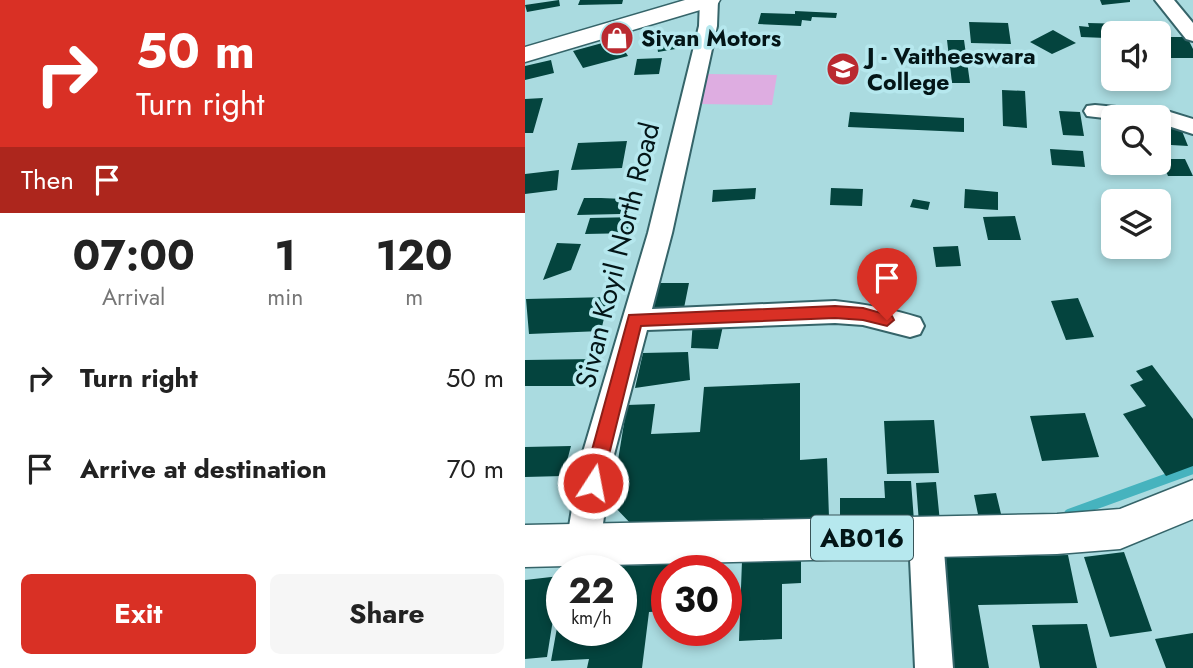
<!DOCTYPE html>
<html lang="en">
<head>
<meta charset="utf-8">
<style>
	:root { --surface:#fff; --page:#f6f6f6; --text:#222; --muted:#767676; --accent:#d93025 }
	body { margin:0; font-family:Jost,sans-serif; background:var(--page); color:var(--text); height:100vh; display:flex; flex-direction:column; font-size:26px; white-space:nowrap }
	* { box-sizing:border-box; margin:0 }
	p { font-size:23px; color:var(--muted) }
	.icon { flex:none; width:38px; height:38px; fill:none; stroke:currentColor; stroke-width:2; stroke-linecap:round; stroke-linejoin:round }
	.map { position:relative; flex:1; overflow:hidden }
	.side { display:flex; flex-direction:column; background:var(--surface); width:525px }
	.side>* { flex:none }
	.banner { background:#d93025; color:#fff; overflow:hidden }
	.tools { position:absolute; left:576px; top:21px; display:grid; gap:14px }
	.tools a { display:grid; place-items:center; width:70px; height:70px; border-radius:10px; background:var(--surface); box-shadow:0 4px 10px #0003; font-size:35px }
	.speed { position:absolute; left:21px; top:555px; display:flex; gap:14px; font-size:35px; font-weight:700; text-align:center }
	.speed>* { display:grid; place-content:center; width:91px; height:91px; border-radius:50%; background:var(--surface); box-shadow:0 4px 10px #0003; line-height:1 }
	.speed small { font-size:18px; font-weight:400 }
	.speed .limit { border:10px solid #d22; background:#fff; color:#111 }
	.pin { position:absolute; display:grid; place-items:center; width:60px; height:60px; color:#fff; margin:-72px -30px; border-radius:50% 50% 50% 0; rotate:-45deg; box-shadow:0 0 7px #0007 }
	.pin .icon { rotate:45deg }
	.me { position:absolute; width:77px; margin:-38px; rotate:11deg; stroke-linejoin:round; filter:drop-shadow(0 0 5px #0008) }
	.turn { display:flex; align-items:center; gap:24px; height:147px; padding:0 21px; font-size:32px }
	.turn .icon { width:91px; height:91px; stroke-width:2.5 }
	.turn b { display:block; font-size:49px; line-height:60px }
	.then { display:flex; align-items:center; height:66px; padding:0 21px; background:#0003; gap:14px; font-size:26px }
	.eta { display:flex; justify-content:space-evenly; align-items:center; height:119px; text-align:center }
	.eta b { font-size:42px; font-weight:700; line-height:49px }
	.button { display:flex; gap:14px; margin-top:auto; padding:14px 21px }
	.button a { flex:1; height:80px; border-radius:10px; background:var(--accent); color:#fff; font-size:28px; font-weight:700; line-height:80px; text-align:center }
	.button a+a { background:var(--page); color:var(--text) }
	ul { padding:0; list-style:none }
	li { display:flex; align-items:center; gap:21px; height:91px; padding:0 21px }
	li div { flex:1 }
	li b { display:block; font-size:26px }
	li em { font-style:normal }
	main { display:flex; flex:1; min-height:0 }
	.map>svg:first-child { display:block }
	.green { fill:#deade1 }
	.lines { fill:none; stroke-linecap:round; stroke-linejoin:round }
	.stream { stroke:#46b3be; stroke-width:10 }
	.building { fill:#04443e }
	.minor-casing { stroke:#356469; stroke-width:4 }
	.major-casing { stroke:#356469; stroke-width:3 }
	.minor { fill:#fff; fill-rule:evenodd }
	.major { fill:#fff; fill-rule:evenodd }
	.route { fill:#d93025; stroke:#8d1f18; stroke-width:2 }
	.labels { text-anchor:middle; stroke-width:7; stroke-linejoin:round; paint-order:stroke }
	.far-poi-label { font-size:23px; font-weight:bold; fill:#031517; stroke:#b6e8ee; text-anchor:start }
	.shield { fill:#b6e8ee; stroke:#395458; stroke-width:2 }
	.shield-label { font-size:26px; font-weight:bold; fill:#031517 }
	.street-label { font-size:28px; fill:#031517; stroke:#b6e8ee }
</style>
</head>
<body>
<main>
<section class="side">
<div class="banner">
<div class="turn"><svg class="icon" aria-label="right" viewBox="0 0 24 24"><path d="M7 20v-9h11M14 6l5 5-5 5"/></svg><div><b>50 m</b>Turn right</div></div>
<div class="then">Then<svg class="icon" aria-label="arrive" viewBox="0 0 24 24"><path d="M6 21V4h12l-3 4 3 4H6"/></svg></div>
</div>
<div class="eta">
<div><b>07:00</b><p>Arrival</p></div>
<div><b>1</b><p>min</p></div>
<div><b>120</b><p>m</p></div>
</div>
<ul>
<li><svg class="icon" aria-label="right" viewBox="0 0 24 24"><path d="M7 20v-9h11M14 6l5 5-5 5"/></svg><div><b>Turn right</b></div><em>50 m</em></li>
<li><svg class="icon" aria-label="arrive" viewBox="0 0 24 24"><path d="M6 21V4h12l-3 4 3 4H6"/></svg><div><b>Arrive at destination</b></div><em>70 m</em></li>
</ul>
<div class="button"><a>Exit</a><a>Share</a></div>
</section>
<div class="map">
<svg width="668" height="668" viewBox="0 0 668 668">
	<rect width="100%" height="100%" fill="#aadbe0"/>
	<!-- green -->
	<path class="green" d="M183 74 252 75 247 105 175 104Z"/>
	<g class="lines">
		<!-- stream -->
		<path class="stream" d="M544 514 668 469"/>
	</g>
	<!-- building -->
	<path class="building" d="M34 0 35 6 2 12 0 5Z
		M55 0H98L97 4 53 5Z
		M575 0H605V2L577 5Z
		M270 11 312 13 311 18 287 17 286 21 277 20 276 26 233 24 236 13 270 14Z
		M444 22 483 23 486 44 446 43Z
		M563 23 603 24 606 33H588V51H584L581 38 556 37 554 26 564 27Z
		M528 30 551 43 527 54 505 42Z
		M634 37H662L668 49V58H634Z
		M92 39 103 56 58 68 48 51Z
		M422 40H439L445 83H427Z
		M160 41 162 47 133 52 132 45Z
		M137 58 134 74 109 75 112 59Z
		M26 60 29 73 0 80V66Z
		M477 90 500 91 502 128 478 126Z
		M18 98 8 133H0V99Z
		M534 111 555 112 559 136 538 135Z
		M325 112 439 118V132L323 127Z
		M636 121H653L663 146 646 145Z
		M102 141 97 168 46 170 53 143Z
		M525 149 558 151 560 167 527 165Z
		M636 159H660L668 176H643Z
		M34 170 32 190 0 194V174Z
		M231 188 230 199 187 202 188 190Z
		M306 188 338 189 337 206 305 205Z
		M440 189 473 192V210L439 208Z
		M59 198H76L99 199 95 214 52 215Z
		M388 199 405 202 403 210 385 207Z
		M490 216 496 240H463L458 217Z
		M113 217 109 233 60 234 65 218Z
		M32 243 56 244 46 270 18 280Z
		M433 246 436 266 411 267 408 247Z
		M129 283H164L159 308H123Z
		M84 297 76 331 4 334 1 299Z
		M553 298 569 337 541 340 526 301Z
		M168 320 199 321 193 349 166 348Z
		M163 352 165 380 110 388 118 353Z
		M70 359 63 386H0V360Z
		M627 365 668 419V466L641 476 598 414 621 406 605 385 618 380 611 371Z
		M275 383V460L302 458 304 517 109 527 86 503 102 405 130 404 126 434 175 432 179 387Z
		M560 413 574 457 517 461 505 416Z
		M409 420 414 473 362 474 359 421Z
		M46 446 38 476 0 477V447Z
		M359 481H386L389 521 315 522V498H360Z
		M411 482 415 522 394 523 391 483Z
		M471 493 477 518 454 519 449 495Z
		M599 552 627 631 585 637 559 557Z
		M543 555 553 603 453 605 464 668H422L411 558Z
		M276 558V583L257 584V639L214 641 217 561Z
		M181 562V570H142V611L124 612 117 668H62L64 659 26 661 35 611 37 630H96V570H62V568Z
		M35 576 22 657 0 659V580Z
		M562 624 572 668H515L507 625Z
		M668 633V668H641L630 639Z"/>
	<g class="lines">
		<defs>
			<path id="minor" d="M175 0H193L192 26 147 233 127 309 310 301C339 304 367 309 395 318L399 326 395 334 385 337 338 325 310 323 122 330 87 462 75 544 70 556 58 561 46 556 41 544 55 462 123 233 174 26Z
				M630 0H649L668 23V41L661 39Z
				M570 105 645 112 668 119V134L634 123V117L588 119 562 116 559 111 562 106Z
				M401 521 413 525 418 537 428 668H390L384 537 389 525Z"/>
			<path id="major" d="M160 0H195L192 5 0 62V47Z
				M668 480V519L595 549 532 554 0 567V525L532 514 595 509Z"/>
		</defs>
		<!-- minor casing -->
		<use href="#minor" class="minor-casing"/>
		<!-- major casing -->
		<use href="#major" class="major-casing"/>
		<!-- minor -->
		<use href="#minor" class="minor"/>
		<!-- major -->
		<use href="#major" class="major"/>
	</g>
	<!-- route -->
	<path class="route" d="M310 306 338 308 367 316 369 320 362 326 338 320 310 318 116 326 77 483 74 489 68 492 61 489 58 483 104 315Z"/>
	<!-- icons -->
	<defs>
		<symbol id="shop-disc" viewBox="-11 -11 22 22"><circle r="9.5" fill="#ba2a30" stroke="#b6e8ee"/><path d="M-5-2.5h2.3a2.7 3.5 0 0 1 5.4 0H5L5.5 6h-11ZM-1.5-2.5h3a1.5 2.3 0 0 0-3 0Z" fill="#fff"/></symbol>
		<symbol id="school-disc" viewBox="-11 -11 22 22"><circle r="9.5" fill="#ba2a30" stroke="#b6e8ee"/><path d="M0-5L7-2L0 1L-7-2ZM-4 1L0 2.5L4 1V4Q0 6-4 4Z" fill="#fff"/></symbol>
	</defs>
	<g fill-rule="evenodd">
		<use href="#shop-disc" x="73" y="19" width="38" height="38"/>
		<use href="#school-disc" x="299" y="50" width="38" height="38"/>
	</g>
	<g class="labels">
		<!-- far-poi labels -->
		<g class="far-poi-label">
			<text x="116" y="46">Sivan Motors</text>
			<text x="342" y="64">J - Vaitheeswara<tspan x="342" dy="26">College</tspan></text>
		</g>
		<!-- shield labels -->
		<rect class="shield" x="286" y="515.5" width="102" height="45" rx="5"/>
		<g class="shield-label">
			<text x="337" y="547">AB016</text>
		</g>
		<!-- street labels -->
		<g class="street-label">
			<text transform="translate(92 255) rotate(-76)" y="10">Sivan Koyil North Road</text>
		</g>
	</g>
</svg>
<div class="tools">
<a><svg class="icon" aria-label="sound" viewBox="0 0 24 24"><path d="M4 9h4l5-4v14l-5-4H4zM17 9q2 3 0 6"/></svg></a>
<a><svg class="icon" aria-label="search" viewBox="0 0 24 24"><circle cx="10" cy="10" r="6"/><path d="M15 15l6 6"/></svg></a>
<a><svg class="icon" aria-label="layers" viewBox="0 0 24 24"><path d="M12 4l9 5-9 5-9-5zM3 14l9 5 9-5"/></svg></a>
</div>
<div class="speed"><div>22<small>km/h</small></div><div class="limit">30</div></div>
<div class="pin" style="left:362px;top:320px;background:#d93025"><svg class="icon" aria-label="arrive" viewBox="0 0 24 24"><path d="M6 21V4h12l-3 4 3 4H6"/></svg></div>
<svg class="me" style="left:68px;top:483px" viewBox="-20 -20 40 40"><circle r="17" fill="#d93025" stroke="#fff" stroke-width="3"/><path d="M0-11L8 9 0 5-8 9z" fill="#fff"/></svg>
</div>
</main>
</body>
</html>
